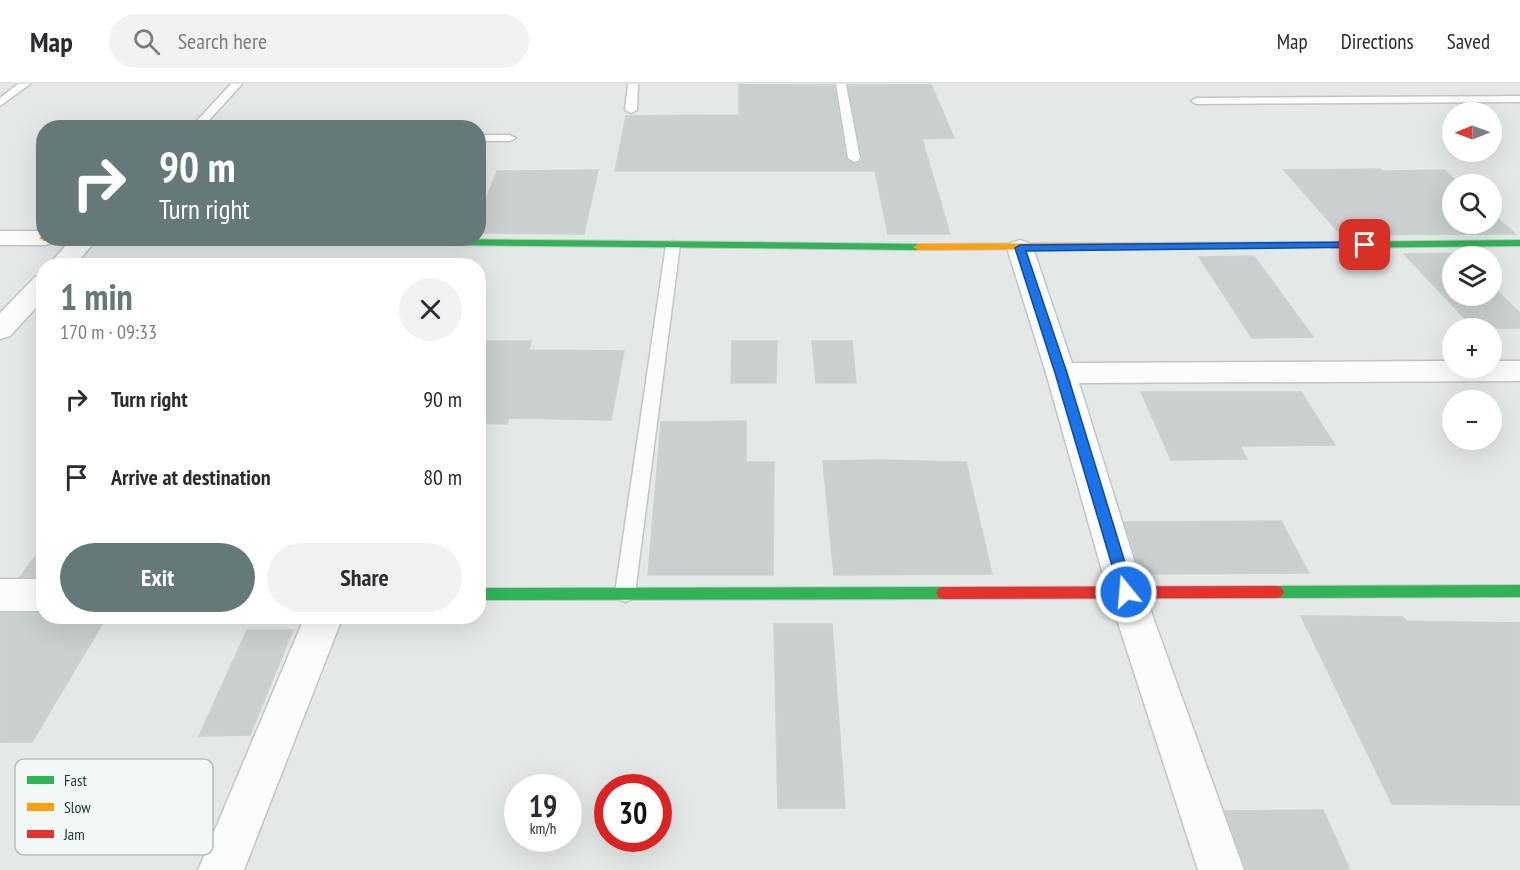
<!DOCTYPE html>
<html lang="en">
<head>
<meta charset="utf-8">
<style>
	:root { --surface:#fff; --page:#f2f2f3; --text:#2b2b33; --muted:#7c7c81; --line:#e1e1e2; --accent:#657978 }
	body { margin:0; font-family:"PT Sans Narrow",sans-serif; background:var(--page); color:var(--text); height:100vh; display:flex; flex-direction:column; font-size:22px; white-space:nowrap }
	* { box-sizing:border-box; margin:0 }
	p { font-size:20px; color:var(--muted) }
	.icon { flex:none; width:33px; height:33px; fill:none; stroke:currentColor; stroke-width:2; stroke-linecap:round; stroke-linejoin:round }
	.map { position:relative; flex:1; overflow:hidden }
	.details { position:absolute; left:36px; top:174px; width:450px; height:366px; display:flex; flex-direction:column; background:var(--surface); border-radius:24px; box-shadow:0 6px 24px #0002 }
	.details>* { flex:none }
	.banner { position:absolute; left:36px; top:36px; width:450px; height:126px; border-radius:24px; box-shadow:0 6px 24px #0002; background:#657978; color:#fff; overflow:hidden }
	.needle { width:39px; rotate:269deg }
	.fabs { position:absolute; left:1442px; top:18px; display:grid; gap:12px }
	.fabs a { display:grid; place-items:center; width:60px; height:60px; border-radius:50%; background:var(--surface); box-shadow:0 6px 24px #0002; font-size:30px }
	.speed { position:absolute; left:504px; top:690px; display:flex; gap:12px; font-size:30px; font-weight:700; text-align:center }
	.speed>* { display:grid; place-content:center; width:78px; height:78px; border-radius:50%; background:var(--surface); box-shadow:0 6px 24px #0002; line-height:1 }
	.speed small { font-size:15px; font-weight:400 }
	.speed .limit { border:9px solid #d22; background:#fff; color:#111 }
	.pin { position:absolute; display:grid; place-items:center; width:51px; height:51px; color:#fff; margin:-26px; border-radius:12px; box-shadow:0 3px 9px #0006 }
	.me { position:absolute; width:66px; margin:-33px; rotate:343deg; stroke-linejoin:round; filter:drop-shadow(0 0 4px #0008) }
	.turn { display:flex; align-items:center; gap:21px; height:126px; padding:0 24px; font-size:27px }
	.turn .icon { width:78px; height:78px; stroke-width:2.5 }
	.turn b { display:block; font-size:42px; line-height:51px }
	.round { display:grid; place-items:center; flex:none; width:63px; height:63px; border-radius:32px; background:var(--page) }
	.headline { display:flex; align-items:center; justify-content:space-between; height:102px; padding:0 24px }
	h1 { font-size:36px; font-weight:600; line-height:45px; color:var(--accent) }
	.button { display:flex; gap:12px; margin-top:auto; padding:12px 24px }
	.button a { flex:1; height:69px; border-radius:36px; background:var(--accent); color:#fff; font-size:24px; font-weight:600; line-height:69px; text-align:center }
	.button a+a { background:var(--page); color:var(--text) }
	ul { padding:0; list-style:none }
	li { display:flex; align-items:center; gap:18px; height:78px; padding:0 24px }
	li div { flex:1 }
	li b { display:block; font-size:22px }
	li em { font-style:normal }
	header { display:flex; align-items:center; gap:36px; box-sizing:border-box; height:84px; padding:0 30px; background:var(--surface); border-bottom:2px solid var(--line) }
	header strong { font-size:28px }
	nav { display:flex; gap:33px; margin-inline-start:auto; font-size:21px }
	.search { width:420px; height:54px; background:var(--page); display:flex; align-items:center; gap:15px; box-sizing:border-box; padding:0 21px; border-radius:33px; color:var(--muted); font-size:22px }
	.map>svg:first-child { display:block }
	.building { fill:#cad0cf; stroke:#ccd2d1; stroke-width:1.5 }
	.lines { fill:none; stroke-linecap:round; stroke-linejoin:round }
	.lane-casing { stroke:#c1c6c5; stroke-width:3 }
	.street-casing { stroke:#c1c6c5; stroke-width:3 }
	.fast-casing { stroke:#bfc6c5; stroke-width:2 }
	.slow-casing { stroke:#bfc6c5; stroke-width:2 }
	.jam-casing { stroke:#bfc6c5; stroke-width:2 }
	.lane { fill:#fbfcfc; fill-rule:evenodd }
	.street { fill:#fbfcfc; fill-rule:evenodd }
	.fast { fill:#30b455; fill-rule:evenodd }
	.slow { fill:#ff9f0a; fill-rule:evenodd }
	.jam { fill:#e5322d; fill-rule:evenodd }
	.route { fill:#1a73e8; stroke:#114b97; stroke-width:1.5 }
	.key { fill:#f1f8f6; stroke:#b3c0be; stroke-width:1.5 }
	.key-label { font-size:16px; fill:#213c3b }
</style>
</head>
<body>
<header>
<strong>Map</strong>
<div class="search"><svg class="icon" aria-label="search" viewBox="0 0 24 24"><circle cx="10" cy="10" r="6"/><path d="M15 15l6 6"/></svg>Search here</div>
<nav><a>Map</a><a>Directions</a><a>Saved</a></nav>
</header>
<div class="map">
<svg width="1520" height="786" viewBox="0 0 1520 786">
	<rect width="100%" height="100%" fill="#e4e9e8"/>
	<!-- building -->
	<path class="building" d="M739 0 834 1 846 74 855 80 860 78 862 74 848 1 931 0 954 54 922 55 950 150H888L875 87H615L626 32 739 31Z
		M1380 85 1383 87 1444 86 1460 100H1452V140H1491V128L1515 150 1341 151 1284 86Z
		M598 86 584 150 478 149V136L497 87Z
		M1459 169 1463 172H1452V212H1491V201L1520 229V244H1474L1404 170Z
		M1254 172 1313 253 1252 254 1199 173Z
		M478 257H531L529 266 624 267 611 336 509 334 507 340 478 339Z
		M732 257H777L776 299H731Z
		M812 257H852L856 299H816Z
		M1141 308H1301L1335 361 1240 362 1247 375 1171 376Z
		M746 337V378H774L773 491H648L661 338Z
		M879 376 966 378 992 490 834 491 823 377Z
		M1281 437 1309 489 1141 490 1124 438Z
		M44 460V493H20Z
		M0 529H44V537H104L32 658H0Z
		M1301 532 1403 533 1406 537 1520 539V721L1392 720Z
		M774 540H832L845 724H778Z
		M247 546H293L250 651 199 652Z
		M1323 726 1350 786H1246L1225 727Z"/>
	<g class="lines">
		<defs>
			<path id="lane" d="M18 0H30L0 22V14Z
				M231 0H242L202 44H190Z
				M628 0H638L637 26 631 29 625 26Z
				M836 0H846L860 74 858 77 854 78 848 74Z
				M1520 12V18L1196 20 1191 17 1196 14Z
				M478 51H510L516 54 510 57H478Z
				M673 157 680 161 635 509 632 515 625 518 618 515 615 509 666 161Z"/>
			<path id="street" d="M0 147H44V154H56L53 159 44 161H0Z
				M72 154 97 155 74 182H48Z
				M1020 156 1029 159 1033 164 1072 279 1452 277V284H1491V277H1520V297L1079 299 1144 508 1244 786H1198L1108 508 1046 289 1007 164 1011 159Z
				M44 191V215L10 252 0 255V229L35 193Z
				M0 495H44V527H0Z
				M305 532H343L244 786H198Z"/>
			<path id="fast" d="M350 154 918 160 923 163 918 166 352 160 347 157Z
				M1520 156V162L1332 164 1327 161 1332 158Z
				M1520 501V513L1276 514 1271 513 1268 508 1271 503 1276 502Z
				M944 503 949 504 952 509 949 514 944 515 478 516V504Z"/>
			<path id="slow" d="M44 151V154H354L357 157 352 160 44 157 39 154Z
				M1332 158 1337 161 1336 163 918 166 913 163 918 160Z"/>
			<path id="jam" d="M1276 502 1281 503 1284 508 1281 513 1276 514 944 515 939 514 936 509 939 504 944 503Z"/>
		</defs>
		<!-- lane casing -->
		<use href="#lane" class="lane-casing"/>
		<!-- street casing -->
		<use href="#street" class="street-casing"/>
		<!-- fast casing -->
		<use href="#fast" class="fast-casing"/>
		<!-- slow casing -->
		<use href="#slow" class="slow-casing"/>
		<!-- jam casing -->
		<use href="#jam" class="jam-casing"/>
		<!-- lane -->
		<use href="#lane" class="lane"/>
		<!-- street -->
		<use href="#street" class="street"/>
		<!-- fast -->
		<use href="#fast" class="fast"/>
		<!-- slow -->
		<use href="#slow" class="slow"/>
		<!-- jam -->
		<use href="#jam" class="jam"/>
	</g>
	<!-- route -->
	<path class="route" d="M1365 158 1369 159V163L1026 167 1067 289 1134 508 1132 512 1126 514 1121 512 1055 289 1015 164 1020 161Z"/>
	<!-- legend -->
	<rect x="15" y="675" width="198" height="96" rx="9" class="key"/>
	<rect x="27" y="692" width="27" height="8" fill="#30b455"/>
	<rect x="27" y="719" width="27" height="8" fill="#ff9f0a"/>
	<rect x="27" y="746" width="27" height="8" fill="#e5322d"/>
	<g class="key-label">
		<text x="64" y="702">Fast</text>
		<text x="64" y="729">Slow</text>
		<text x="64" y="756">Jam</text>
	</g>
</svg>
<div class="fabs">
<a><svg class="needle" viewBox="-14 -14 28 28"><path d="M0-13l5 13h-10z" fill="#e53935"/><path d="M0 13l5-13h-10z" fill="#7c7c81"/></svg></a>
<a><svg class="icon" aria-label="search" viewBox="0 0 24 24"><circle cx="10" cy="10" r="6"/><path d="M15 15l6 6"/></svg></a>
<a><svg class="icon" aria-label="layers" viewBox="0 0 24 24"><path d="M12 4l9 5-9 5-9-5zM3 14l9 5 9-5"/></svg></a>
<a>+</a>
<a>−</a>
</div>
<div class="speed"><div>19<small>km/h</small></div><div class="limit">30</div></div>
<div class="pin" style="left:1365px;top:161px;background:#d93025"><svg class="icon" aria-label="arrive" viewBox="0 0 24 24"><path d="M6 21V4h12l-3 4 3 4H6"/></svg></div>
<svg class="me" style="left:1126px;top:508px" viewBox="-20 -20 40 40"><circle r="17" fill="#1a73e8" stroke="#fff" stroke-width="3"/><path d="M0-11L8 9 0 5-8 9z" fill="#fff"/></svg>
<div class="banner">
<div class="turn"><svg class="icon" aria-label="right" viewBox="0 0 24 24"><path d="M7 20v-9h11M14 6l5 5-5 5"/></svg><div><b>90 m</b>Turn right</div></div>
</div>
<section class="details">
<div class="headline"><div><h1>1 min</h1><p>170 m · 09:33</p></div><a class="round"><svg class="icon" aria-label="close" viewBox="0 0 24 24"><path d="M6 6l12 12M18 6L6 18"/></svg></a></div>
<ul>
<li><svg class="icon" aria-label="right" viewBox="0 0 24 24"><path d="M7 20v-9h11M14 6l5 5-5 5"/></svg><div><b>Turn right</b></div><em>90 m</em></li>
<li><svg class="icon" aria-label="arrive" viewBox="0 0 24 24"><path d="M6 21V4h12l-3 4 3 4H6"/></svg><div><b>Arrive at destination</b></div><em>80 m</em></li>
</ul>
<div class="button"><a>Exit</a><a>Share</a></div>
</section>
</div>
</body>
</html>
